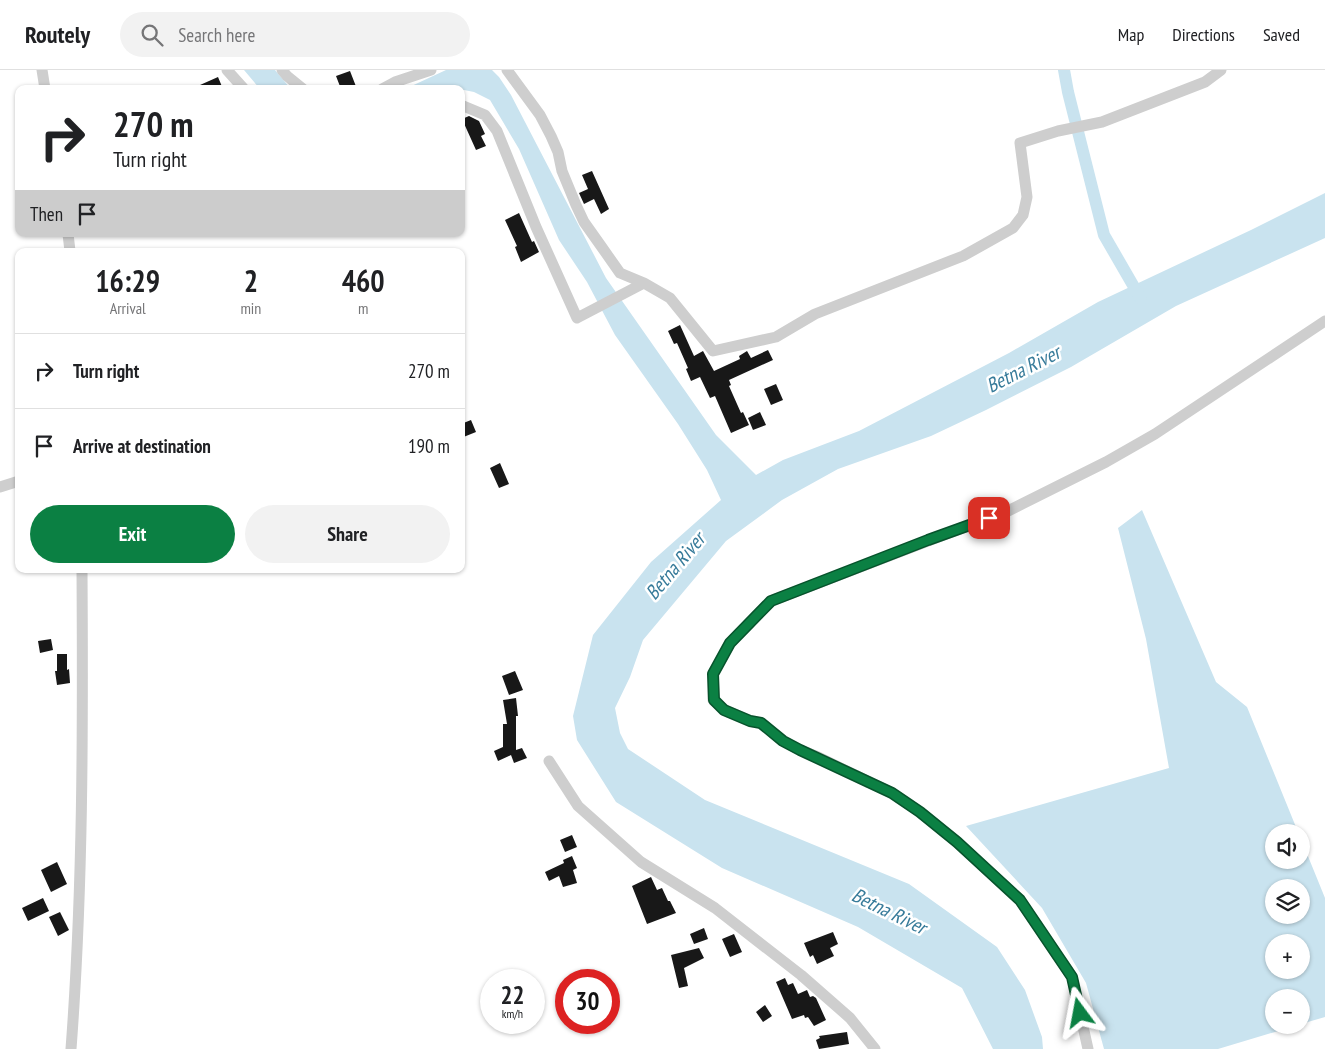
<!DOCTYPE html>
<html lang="en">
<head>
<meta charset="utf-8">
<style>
	:root { --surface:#fff; --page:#f2f2f2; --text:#202124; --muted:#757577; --line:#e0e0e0; --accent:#0b8043 }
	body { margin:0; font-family:"PT Sans Narrow",sans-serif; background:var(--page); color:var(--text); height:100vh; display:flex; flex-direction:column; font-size:19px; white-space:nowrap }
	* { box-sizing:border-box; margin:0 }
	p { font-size:16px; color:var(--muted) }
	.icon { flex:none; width:28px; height:28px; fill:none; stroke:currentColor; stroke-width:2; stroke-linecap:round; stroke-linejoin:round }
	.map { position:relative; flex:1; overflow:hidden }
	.sheet { position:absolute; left:15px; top:178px; width:450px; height:325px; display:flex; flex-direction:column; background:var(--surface); border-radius:10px; box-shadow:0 1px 4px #0004 }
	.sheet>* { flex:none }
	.banner { position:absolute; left:15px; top:15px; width:450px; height:152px; border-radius:10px; box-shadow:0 1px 4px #0004; background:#fff; color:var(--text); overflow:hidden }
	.tools { position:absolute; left:1265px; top:754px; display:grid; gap:10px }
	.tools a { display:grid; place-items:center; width:45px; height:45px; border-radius:50%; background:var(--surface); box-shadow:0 1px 4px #0004; font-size:25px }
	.speed { position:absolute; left:480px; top:899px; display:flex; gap:10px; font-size:25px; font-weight:700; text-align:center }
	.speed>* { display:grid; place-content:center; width:65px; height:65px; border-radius:50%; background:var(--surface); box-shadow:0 1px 4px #0004; line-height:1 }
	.speed small { font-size:12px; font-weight:400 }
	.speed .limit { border:8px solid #d22; background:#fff; color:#111 }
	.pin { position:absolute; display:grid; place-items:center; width:42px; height:42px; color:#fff; margin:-21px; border-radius:10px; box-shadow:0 2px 8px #0006 }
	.me { position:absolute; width:55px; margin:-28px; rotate:347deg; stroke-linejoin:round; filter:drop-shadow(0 0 4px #0008) }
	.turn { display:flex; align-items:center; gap:18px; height:105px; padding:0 15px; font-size:22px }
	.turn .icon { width:65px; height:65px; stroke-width:2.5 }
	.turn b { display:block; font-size:35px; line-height:42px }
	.then { display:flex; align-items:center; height:48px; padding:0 15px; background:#0003; gap:10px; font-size:19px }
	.eta { display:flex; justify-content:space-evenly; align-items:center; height:85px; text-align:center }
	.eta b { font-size:30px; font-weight:800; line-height:35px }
	.primary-button { display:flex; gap:10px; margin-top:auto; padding:10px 15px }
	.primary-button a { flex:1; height:58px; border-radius:30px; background:var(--accent); color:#fff; font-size:20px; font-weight:800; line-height:58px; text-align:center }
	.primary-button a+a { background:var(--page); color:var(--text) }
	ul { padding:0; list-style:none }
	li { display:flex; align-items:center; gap:15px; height:75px; padding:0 15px; border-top:1px solid var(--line) }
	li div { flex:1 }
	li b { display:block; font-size:19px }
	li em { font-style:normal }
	header { display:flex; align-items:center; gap:30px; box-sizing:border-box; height:70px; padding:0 25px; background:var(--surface); border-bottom:1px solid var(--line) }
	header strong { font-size:24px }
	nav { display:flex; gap:28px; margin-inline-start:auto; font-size:18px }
	.search { width:350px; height:45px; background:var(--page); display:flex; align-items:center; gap:12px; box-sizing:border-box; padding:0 18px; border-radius:28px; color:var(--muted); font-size:19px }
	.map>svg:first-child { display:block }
	.water { fill:#c9e3ef; fill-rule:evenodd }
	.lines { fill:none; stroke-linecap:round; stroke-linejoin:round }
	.canal { stroke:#c9e3ef; stroke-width:12 }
	.building { fill:#181818 }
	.minor { stroke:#cecece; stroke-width:11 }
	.route-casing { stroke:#07532c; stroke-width:12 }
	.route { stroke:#0b8043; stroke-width:9 }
	.labels { text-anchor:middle; stroke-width:5; stroke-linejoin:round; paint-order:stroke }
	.water-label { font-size:20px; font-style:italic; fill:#377b9a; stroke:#fff }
</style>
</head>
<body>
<header>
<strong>Routely</strong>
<div class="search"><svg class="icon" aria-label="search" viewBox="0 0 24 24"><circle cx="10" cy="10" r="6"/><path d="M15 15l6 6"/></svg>Search here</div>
<nav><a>Map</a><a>Directions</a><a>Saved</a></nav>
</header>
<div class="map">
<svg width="1325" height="979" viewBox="0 0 1325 979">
	<rect width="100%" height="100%" fill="#fff"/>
	<!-- water -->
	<path class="water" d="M244 0H275L291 19H260Z
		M446 0H492L499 7 511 25 606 208 716 365 756 405 783 390 859 361 1009 283 1098 232 1251 160 1325 123V168L1176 236 1071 297 986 340 931 366 838 399 782 430 726 471 643 570 630 607 615 638 620 663 628 679 705 730 909 814 997 877 1025 920 1042 967 1043 979H993L962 918 858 857 722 798 616 732 577 670 573 646 593 565 651 492 721 430 707 400 678 354 615 265 587 212 559 170 519 79 490 30 474 22 454 18 405 19Z
		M1142 440 1216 612 1247 637 1298 762H1274V790H1301V769L1325 828V947L1301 954V928H1274V955H1298L1218 979H1104L1086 913 1042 838 966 756 1169 698 1146 569 1118 458ZM1274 818H1301V845H1274ZM1274 872H1301V900H1274Z"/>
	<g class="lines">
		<!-- canal -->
		<path class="canal" d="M1064 0 1068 22 1104 165 1141 229"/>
	</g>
	<!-- building -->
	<path class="building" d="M350 1 357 19H341L336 6Z
		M218 7 223 19H191Z
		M469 46 479 51 485 64 481 66 486 76 476 80 462 49Z
		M592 101 609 139 601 144 594 129 584 134 579 123 588 119 582 105Z
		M519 143 532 172 534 171 539 182 521 192 515 177 517 176 505 150Z
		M680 255 694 286 703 281 714 301 740 289 739 286 747 281 751 288 768 280 773 290 729 310 731 315 729 316 741 343 743 342 749 355 731 363 715 326 710 328 700 307 691 311 686 299 688 298 677 273 674 274 668 261Z
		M776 314 783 330 771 335 764 319Z
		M760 342 766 355 753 360 748 348Z
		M471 350 476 362 461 368V354Z
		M500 393 509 414 499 418 490 398Z
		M51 569 53 580 40 583 38 571Z
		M57 584H67V600L69 599 70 613 57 615 55 601H57Z
		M515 601 523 620 509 625 502 606Z
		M516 628 518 646H516V680L522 678 527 688 514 693 511 685 498 691 494 681 503 677V654H507L503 630Z
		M572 765 577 777 565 782 560 770Z
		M572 786 577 798 573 800 577 813 563 817 559 806 549 811 545 802 564 793 563 790Z
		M57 792 67 814 51 822 41 800Z
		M651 807 657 820 662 818 668 831H670L676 843 647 854 632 816Z
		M43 828 49 841 28 851 22 838Z
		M60 842 69 860 58 866 49 847Z
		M704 858 708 869 694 874 690 864Z
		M833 862 838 874 830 878 834 886 817 894 813 885 810 887 804 873Z
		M734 864 742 882 730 887 722 869Z
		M699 878 704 888 684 898 688 916 679 918 671 885Z
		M785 908 788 915 793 913 798 924 807 920 810 927 813 926 816 928 826 950 814 956 808 947 805 948 804 945 792 949 776 912Z
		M765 935 772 946 763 952 756 942Z
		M847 962 849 974 819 979 816 970 820 968 819 966Z"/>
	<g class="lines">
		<!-- minor -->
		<path class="minor" d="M42 0 45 19
			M227 0 244 19
			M282 0 287 6 303 19
			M507 0 540 45 551 66 558 82 562 101 576 135 584 152 601 176 620 203 644 213 670 228 713 281 776 267 815 244 963 186 1013 158 1023 145 1027 127 1020 73 1058 61 1102 52 1205 12 1221 0
			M382 19 395 12 431 0
			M461 35 485 45 497 61 536 157 577 248 644 213
			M68 164 70 181
			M0 417 19 411
			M549 691 578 736 641 792 715 838 801 905 850 948 875 979
			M71 979C83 819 83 659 82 499
			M1088 979 1072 907 1020 830 957 772 920 742 892 723 818 687 800 680 783 671 761 653 750 651 725 640 713 630V604L730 573 771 531 946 464 1004 443 1106 392 1155 364 1325 251"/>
	</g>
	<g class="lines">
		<defs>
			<path id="route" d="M989 448 928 470 771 531 730 573 713 604 714 630 724 640 750 651 761 653 783 671 800 680 892 723 920 742 957 772 1020 830 1072 907 1080 943"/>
		</defs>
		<!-- route casing -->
		<use href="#route" class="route-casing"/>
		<!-- route -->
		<use href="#route" class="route"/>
	</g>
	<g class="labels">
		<!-- water labels -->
		<g class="water-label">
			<text transform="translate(1023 299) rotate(-27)" y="7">Betna River</text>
			<text transform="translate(675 496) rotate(-50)" y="7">Betna River</text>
			<text transform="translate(889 841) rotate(26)" y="7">Betna River</text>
		</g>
	</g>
</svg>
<div class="tools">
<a><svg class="icon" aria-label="sound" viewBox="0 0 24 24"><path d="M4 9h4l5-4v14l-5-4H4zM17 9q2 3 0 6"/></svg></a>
<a><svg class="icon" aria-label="layers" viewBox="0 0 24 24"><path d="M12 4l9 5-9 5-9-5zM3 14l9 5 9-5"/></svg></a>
<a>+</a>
<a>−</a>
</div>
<div class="speed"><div>22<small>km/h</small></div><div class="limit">30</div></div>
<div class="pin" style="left:989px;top:448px;background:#d93025"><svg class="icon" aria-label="arrive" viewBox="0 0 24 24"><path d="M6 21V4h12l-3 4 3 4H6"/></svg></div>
<svg class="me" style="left:1080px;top:943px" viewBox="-20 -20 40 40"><path d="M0-17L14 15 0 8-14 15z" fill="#0b8043" stroke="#fff" stroke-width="4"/></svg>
<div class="banner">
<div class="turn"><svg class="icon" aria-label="right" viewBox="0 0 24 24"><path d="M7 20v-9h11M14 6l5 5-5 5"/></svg><div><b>270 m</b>Turn right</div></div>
<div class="then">Then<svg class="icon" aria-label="arrive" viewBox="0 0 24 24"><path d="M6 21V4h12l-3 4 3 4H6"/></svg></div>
</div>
<section class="sheet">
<div class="eta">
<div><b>16:29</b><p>Arrival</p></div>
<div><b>2</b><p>min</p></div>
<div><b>460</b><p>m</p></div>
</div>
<ul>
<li><svg class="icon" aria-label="right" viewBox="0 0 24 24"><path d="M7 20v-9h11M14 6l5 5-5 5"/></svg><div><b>Turn right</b></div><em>270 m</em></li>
<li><svg class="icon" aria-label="arrive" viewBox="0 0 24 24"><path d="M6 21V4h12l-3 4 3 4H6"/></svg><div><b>Arrive at destination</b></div><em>190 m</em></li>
</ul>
<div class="primary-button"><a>Exit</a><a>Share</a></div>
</section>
</div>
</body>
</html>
